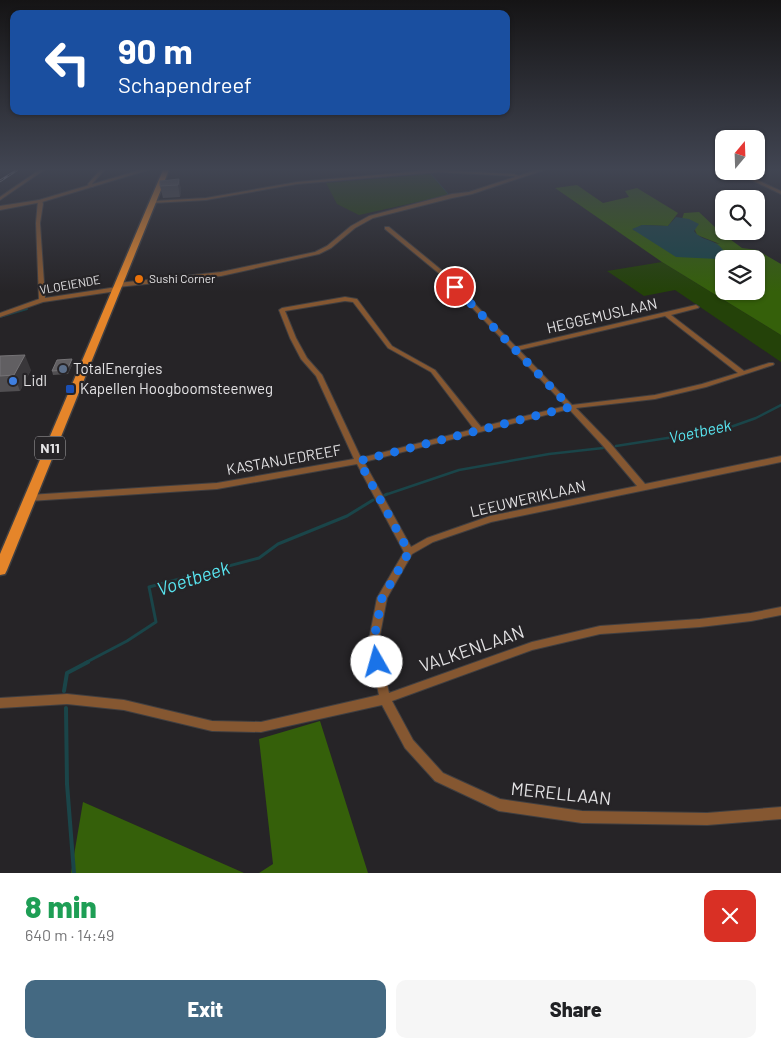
<!DOCTYPE html>
<html lang="en">
<head>
<meta charset="utf-8">
<style>
	:root { --surface:#fff; --page:#f6f6f6; --text:#202124; --muted:#757577; --accent:#446982 }
	body { margin:0; font-family:Barlow,sans-serif; background:var(--page); color:var(--text); height:100vh; display:flex; flex-direction:column; font-size:19px; white-space:nowrap }
	* { box-sizing:border-box; margin:0 }
	p { font-size:16px; color:var(--muted) }
	.icon { flex:none; width:28px; height:28px; fill:none; stroke:currentColor; stroke-width:2; stroke-linecap:round; stroke-linejoin:round }
	.map { position:relative; height:873px; overflow:hidden }
	.sheet { display:flex; flex-direction:column; background:var(--surface); flex:1 }
	.sheet>* { flex:none }
	.top-card { position:absolute; left:10px; top:10px; width:500px; height:105px; border-radius:10px; box-shadow:0 1px 4px #0004; background:#1a4fa0; color:#fff; overflow:hidden }
	.needle { width:32px; rotate:19deg }
	.fabs { position:absolute; left:715px; top:130px; display:grid; gap:10px }
	.fabs a { display:grid; place-items:center; width:50px; height:50px; border-radius:10px; background:var(--surface); box-shadow:0 1px 4px #0004; font-size:25px }
	.pin { position:absolute; display:grid; place-items:center; width:42px; height:42px; color:#fff; margin:-21px; border:2px solid #fff; border-radius:50%; box-shadow:0 1px 5px #0007 }
	.me { position:absolute; width:55px; margin:-28px; rotate:353deg; stroke-linejoin:round; filter:drop-shadow(0 0 4px #0008) }
	.turn { display:flex; align-items:center; gap:18px; height:105px; padding:0 25px; font-size:22px }
	.turn .icon { width:65px; height:65px; stroke-width:2.5 }
	.turn b { display:block; font-size:35px; line-height:42px }
	.round { display:grid; place-items:center; flex:none; width:52px; height:52px; border-radius:10px; background:var(--page) }
	.summary { display:flex; align-items:center; justify-content:space-between; height:85px; padding:0 25px }
	h1 { font-size:30px; font-weight:800; line-height:38px; color:#1e9e55 }
	.button { display:flex; gap:10px; margin-top:auto; padding:10px 25px }
	.button a { flex:1; height:58px; border-radius:10px; background:var(--accent); color:#fff; font-size:20px; font-weight:800; line-height:58px; text-align:center }
	.button a+a { background:var(--page); color:var(--text) }
	.map>svg:first-child { display:block }
	.green { fill:#244209 }
	.forest { fill:#35600a; fill-rule:evenodd }
	.water { fill:#1a4549 }
	.lines { fill:none; stroke-linecap:round; stroke-linejoin:round }
	.stream-far4 { stroke:#1a4549; stroke-width:1 }
	.stream-far3 { stroke:#1a4549; stroke-width:2 }
	.stream-far2 { stroke:#1a4549; stroke-width:2.5 }
	.stream-far1 { stroke:#1a4549; stroke-width:3 }
	.stream { stroke:#1a4549; stroke-width:4 }
	.minor-casing { stroke:#403f41; stroke-width:2 }
	.tertiary-casing { stroke:#403f41; stroke-width:2 }
	.primary-casing { stroke:#403f41; stroke-width:3 }
	.minor { fill:#855731; fill-rule:evenodd }
	.tertiary { fill:#855731; fill-rule:evenodd }
	.primary { fill:#e5852a; fill-rule:evenodd }
	.rail-casing { stroke:#c7c6c8; stroke-width:2.5 }
	.rail { stroke:#262427; stroke-width:1; stroke-dasharray:4.5; stroke-linecap:butt }
	.wall { fill:#514f52 }
	.shaded-wall { fill:#39373a }
	.building { fill:#615f62; stroke:#757376 }
	.route { stroke:#1a73e8; stroke-width:9; stroke-dasharray:0 16.2 }
	.food-dot { fill:#e8710a; stroke:#262427; stroke-width:2 }
	.service-dot { fill:#5c6f8a; stroke:#262427; stroke-width:2 }
	.shop-dot { fill:#3f7fe0; stroke:#262427; stroke-width:2 }
	.transit-dot { fill:#1a4fb4; stroke:#262427; stroke-width:2 }
	.labels { text-anchor:middle; stroke-width:4.5; stroke-linejoin:round; paint-order:stroke }
	.far-poi-label { font-size:12px; fill:#e3e2e4; stroke:#262427; text-anchor:start }
	.far-street-label { font-size:12px; fill:#e3e2e4; stroke:#262427 }
	.shield { fill:#262427; stroke:#aaa9ab; stroke-width:1 }
	.shield-label { font-size:14px; font-weight:bold; fill:#e3e2e4 }
	.street-label { font-size:15px; fill:#e3e2e4; stroke:#262427 }
	.poi-label { font-size:15px; fill:#e3e2e4; stroke:#262427; text-anchor:start }
	.water-label { font-size:16px; font-style:italic; fill:#58e4ef; stroke:#262427 }
	.near-street-label { font-size:18px; fill:#e3e2e4; stroke:#262427 }
	.near-water-label { font-size:19px; font-style:italic; fill:#58e4ef; stroke:#262427 }
</style>
</head>
<body>
<div class="map">
<svg width="781" height="873" viewBox="0 0 781 873">
	<rect width="100%" height="100%" fill="#262427"/>
	<!-- green -->
	<path class="green" d="M431 174 449 195 359 215 337 204 326 183Z
		M662 262 781 335V362L675 290 644 296 607 271Z"/>
	<!-- forest -->
	<path class="forest" d="M577 185 603 203 629 197 625 191 637 188 678 213 668 226 642 225 633 230 720 244 697 235 693 225 682 219 684 213 699 212 719 231 742 248 757 250 781 264V335L662 262 555 188ZM724 259H756V291H724Z
		M320 721 368 873H259L273 864 259 739Z
		M83 802 244 873H71Z"/>
	<!-- water -->
	<path class="water" d="M676 217 689 219 699 224 694 231C703 243 716 237 725 253L718 259 676 257 632 229 642 225 668 226Z"/>
	<g class="lines">
		<!-- stream-far4 -->
		<path class="stream-far4" d="M431 174 449 195"/>
		<!-- stream-far3 -->
		<path class="stream-far3" d="M0 317 27 309"/>
		<!-- stream-far2 -->
		<path class="stream-far2" d="M616 446 725 429 756 418 781 405
			M385 495 459 470 549 454 603 448"/>
		<!-- stream-far1 -->
		<path class="stream-far1" d="M385 495 387 494
			M85 663 127 641 156 622 149 587 259 558 278 544 347 516 373 500"/>
		<!-- stream -->
		<path class="stream" d="M64 691 67 673 88 662
			M66 708 67 784 74 873"/>
		<defs>
			<path id="minor" d="M39 170H44L0 200V197Z
				M100 170H104L92 184 93 187H89L88 184Z
				M432 170 514 174 521 177 519 178 513 176 438 172 297 184 206 200 153 203 151 202 153 201 206 198 297 182Z
				M732 171H738L781 191V194Z
				M38 200H42L43 204 40 223 45 298 117 287 120 289 117 291 43 302 0 317V313L39 299 36 223Z
				M385 227H389L445 273 516 347 696 305 699 307 698 308 671 315 744 371 769 363H773L774 364 773 365 706 387 655 399 576 408 610 443 645 484 781 456V462L491 522 433 542 412 554 387 598 378 645 389 693 532 642 600 626 700 619 751 613 781 607V615L751 621 700 627 600 634 532 650 392 701 413 740 443 773 500 799 582 811 707 813 781 807V819L707 825 582 823 499 811 435 781 405 748 382 705 261 732 212 731 124 710 67 704 0 708V698L67 694 124 700 212 721 261 722 379 695 368 645 377 598 404 552 357 464 217 489 29 501 26 500 25 498 26 496 29 495 217 483 354 459 316 376 301 359 290 338 279 310 282 308 345 297 357 299 392 346 435 370 481 427 566 406 441 275 385 229ZM345 301 353 302 388 348 431 372 474 429 361 458 322 375 307 358 296 338 285 311ZM665 316 738 373 702 384 655 395 572 405 519 350ZM569 409 604 447 637 486 490 516 427 538 411 547 364 462Z"/>
			<path id="tertiary" d="M140 170H148L42 202 0 210V206L39 200Z
				M536 170H544L472 194 452 198 373 218 355 228 331 248 319 254 221 276 118 287 115 285 118 283 221 272 315 252 327 246 351 226 369 216 452 194 469 192Z"/>
			<path id="primary" d="M163 170H169L7 570 5 574 0 575V554Z"/>
		</defs>
		<!-- minor casing -->
		<use href="#minor" class="minor-casing"/>
		<!-- tertiary casing -->
		<use href="#tertiary" class="tertiary-casing"/>
		<!-- primary casing -->
		<use href="#primary" class="primary-casing"/>
		<!-- minor -->
		<use href="#minor" class="minor"/>
		<!-- tertiary -->
		<use href="#tertiary" class="tertiary"/>
		<!-- primary -->
		<use href="#primary" class="primary"/>
		<defs>
			<path id="rail" d="M0 181 17 170"/>
		</defs>
		<!-- rail casing -->
		<use href="#rail" class="rail-casing"/>
		<!-- rail -->
		<use href="#rail" class="rail"/>
	</g>
	<!-- wall -->
	<path class="wall" d="M179 179 181 191 180 197 163 198 160 186Z
		M0 356 31 370 20 391 0 392Z
		M73 363 68 374 53 375 52 371Z"/>
	<!-- shaded-wall -->
	<path class="shaded-wall" d="M179 179 181 191 180 197 178 185Z
		M25 355 31 370 20 391 14 375Z
		M72 359 73 363 68 374 67 370Z"/>
	<!-- building -->
	<path class="building" d="M179 179 178 185 160 186V181Z
		M25 355 14 375 0 376V356Z
		M72 359 67 370 52 371 57 360Z"/>
	<!-- sky -->
	<linearGradient id="sky" x2="0" y2="1"><stop stop-color="#151415"/><stop offset="0.58" stop-color="#414552"/><stop offset="1" stop-color="#414552" stop-opacity="0"/></linearGradient>
	<rect width="781" height="292" fill="url(#sky)"/>
	<g class="lines">
		<!-- route -->
		<path class="route" d="M377 662 373 644 382 598 409 552 359 461 570 407 455 287"/>
	</g>
	<!-- markers -->
	<circle class="food-dot" cx="139" cy="279" r="5"/>
	<circle class="service-dot" cx="63" cy="369" r="5"/>
	<circle class="shop-dot" cx="13" cy="381" r="5"/>
	<rect class="transit-dot" x="65" y="384" width="10" height="10" rx="2.5"/>
	<g class="labels">
		<!-- far-poi labels -->
		<g class="far-poi-label">
			<text x="149" y="283">Sushi Corner</text>
		</g>
		<!-- far-street labels -->
		<g class="far-street-label">
			<text transform="translate(70 285) rotate(-10)" y="4">VLOEIENDE</text>
		</g>
		<!-- shield labels -->
		<rect class="shield" x="35" y="436.5" width="30" height="23" rx="4"/>
		<g class="shield-label">
			<text x="50" y="453">N11</text>
		</g>
		<!-- street labels -->
		<g class="street-label">
			<text transform="translate(602 316) rotate(-13)" y="5">HEGGEMUSLAAN</text>
			<text transform="translate(284 460) rotate(-10)" y="5">KASTANJEDREEF</text>
			<text transform="translate(528 499) rotate(-13)" y="5">LEEUWERIKLAAN</text>
		</g>
		<!-- poi labels -->
		<g class="poi-label">
			<text x="73" y="374">TotalEnergies</text>
			<text x="23" y="386">Lidl</text>
			<text x="80" y="394">Kapellen Hoogboomsteenweg</text>
		</g>
		<!-- water labels -->
		<g class="water-label">
			<text transform="translate(700 431) rotate(-12)" y="6">Voetbeek</text>
		</g>
		<!-- near-street labels -->
		<g class="near-street-label">
			<text transform="translate(472 649) rotate(-19)" y="6">VALKENLAAN</text>
			<text transform="translate(561 794) rotate(6)" y="6">MERELLAAN</text>
		</g>
		<!-- near-water labels -->
		<g class="near-water-label">
			<text transform="translate(193 578) rotate(-18)" y="7">Voetbeek</text>
		</g>
	</g>
</svg>
<div class="fabs">
<a><svg class="needle" viewBox="-14 -14 28 28"><path d="M0-13l5 13h-10z" fill="#e53935"/><path d="M0 13l5-13h-10z" fill="#757577"/></svg></a>
<a><svg class="icon" aria-label="search" viewBox="0 0 24 24"><circle cx="10" cy="10" r="6"/><path d="M15 15l6 6"/></svg></a>
<a><svg class="icon" aria-label="layers" viewBox="0 0 24 24"><path d="M12 4l9 5-9 5-9-5zM3 14l9 5 9-5"/></svg></a>
</div>
<div class="pin" style="left:455px;top:287px;background:#d93025"><svg class="icon" aria-label="arrive" viewBox="0 0 24 24"><path d="M6 21V4h12l-3 4 3 4H6"/></svg></div>
<svg class="me" style="left:377px;top:662px" viewBox="-20 -20 40 40"><circle r="19" fill="#fff"/><path d="M0-13L10 11 0 6-10 11z" fill="#1a73e8"/></svg>
<div class="top-card">
<div class="turn"><svg class="icon" aria-label="left" viewBox="0 0 24 24"><path d="M17 20v-9H6M10 6l-5 5 5 5"/></svg><div><b>90 m</b>Schapendreef</div></div>
</div>
</div>
<section class="sheet">
<div class="summary"><div><h1>8 min</h1><p>640 m · 14:49</p></div><a class="round" style="background:#d93025;color:#fff"><svg class="icon" aria-label="close" viewBox="0 0 24 24"><path d="M6 6l12 12M18 6L6 18"/></svg></a></div>
<div class="button"><a>Exit</a><a>Share</a></div>
</section>
</body>
</html>
